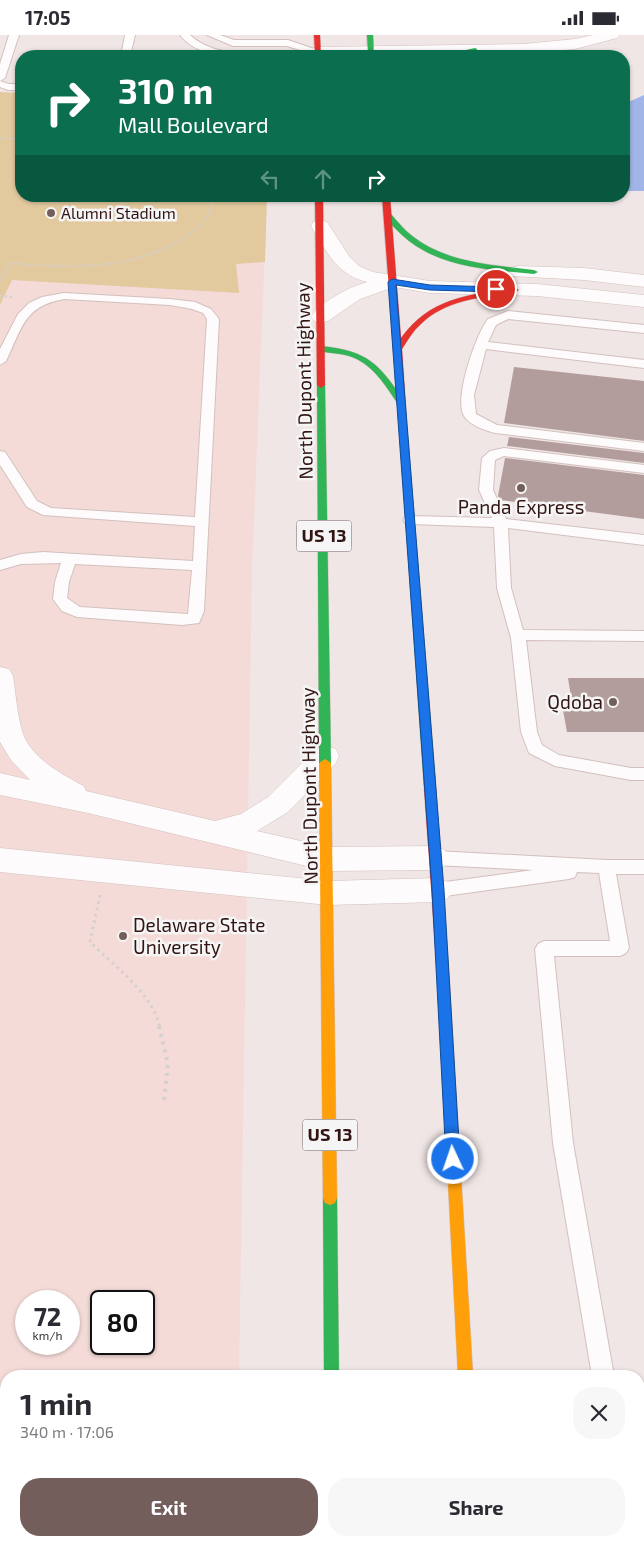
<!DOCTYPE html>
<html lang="en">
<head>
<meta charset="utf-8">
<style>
	:root { --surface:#fff; --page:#f7f7f7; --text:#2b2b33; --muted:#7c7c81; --accent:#745e5c }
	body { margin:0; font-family:"Exo 2",sans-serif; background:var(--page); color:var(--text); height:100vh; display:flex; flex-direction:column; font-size:19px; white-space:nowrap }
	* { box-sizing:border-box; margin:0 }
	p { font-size:16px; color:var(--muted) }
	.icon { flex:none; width:28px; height:28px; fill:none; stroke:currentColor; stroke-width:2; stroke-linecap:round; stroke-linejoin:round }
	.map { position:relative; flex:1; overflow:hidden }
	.drawer { position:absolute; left:0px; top:1335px; width:645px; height:176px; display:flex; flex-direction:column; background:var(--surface); border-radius:20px 20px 0 0; box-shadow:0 1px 4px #0004 }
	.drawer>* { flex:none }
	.banner { position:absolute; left:15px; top:15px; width:615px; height:152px; border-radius:20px; box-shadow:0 1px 4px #0004; background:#0b6e4f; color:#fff; overflow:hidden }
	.speed { position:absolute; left:15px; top:1255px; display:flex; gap:10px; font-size:25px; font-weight:700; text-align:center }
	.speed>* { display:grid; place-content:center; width:65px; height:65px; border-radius:50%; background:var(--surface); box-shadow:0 1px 4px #0004; line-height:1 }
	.speed small { font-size:12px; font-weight:400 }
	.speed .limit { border:2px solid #111; border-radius:8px; background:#fff; color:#111 }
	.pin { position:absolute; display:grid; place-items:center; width:42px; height:42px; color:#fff; margin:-21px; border:2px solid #fff; border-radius:50%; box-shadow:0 1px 5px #0007 }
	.me { position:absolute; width:55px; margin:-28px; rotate:357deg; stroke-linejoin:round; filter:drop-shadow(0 0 4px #0008) }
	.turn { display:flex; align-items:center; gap:18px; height:105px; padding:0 20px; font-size:22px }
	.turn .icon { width:65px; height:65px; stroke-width:2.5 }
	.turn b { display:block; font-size:35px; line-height:42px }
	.lanes { display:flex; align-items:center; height:48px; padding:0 20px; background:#0003; justify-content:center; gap:25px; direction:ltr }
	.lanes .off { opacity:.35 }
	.round { display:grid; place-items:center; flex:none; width:52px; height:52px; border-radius:20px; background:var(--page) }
	.head { display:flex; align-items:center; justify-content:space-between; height:85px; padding:0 20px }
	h1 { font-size:30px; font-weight:700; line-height:38px }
	.primary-button { display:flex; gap:10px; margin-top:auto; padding:10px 20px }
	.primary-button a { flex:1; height:58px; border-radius:20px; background:var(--accent); color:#fff; font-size:20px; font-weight:700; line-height:58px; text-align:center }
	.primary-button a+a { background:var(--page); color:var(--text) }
	.status { display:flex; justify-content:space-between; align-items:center; height:35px; padding:0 25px; background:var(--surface); direction:ltr }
	.status svg { height:14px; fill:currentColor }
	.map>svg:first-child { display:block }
	.built { fill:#f4dbd8; fill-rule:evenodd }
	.green { fill:#e2c99e }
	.water { fill:#a1b5e9 }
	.building { fill:#b29d9c }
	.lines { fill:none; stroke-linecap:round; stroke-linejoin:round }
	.lane-casing { stroke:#d3c0be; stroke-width:2 }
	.street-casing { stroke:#d3c0be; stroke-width:1 }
	.fast-casing { stroke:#d3c0be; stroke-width:1 }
	.slow-casing { stroke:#d3c0be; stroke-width:1 }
	.jam-casing { stroke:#d3c0be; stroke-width:1 }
	.path-far3 { stroke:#d4d0cf; stroke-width:2; stroke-dasharray:2 2.5; stroke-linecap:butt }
	.path-far2 { stroke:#d4d0cf; stroke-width:2.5; stroke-dasharray:2 3; stroke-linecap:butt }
	.path-far1 { stroke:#d4d0cf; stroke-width:3; stroke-dasharray:2.5 4; stroke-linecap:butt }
	.path { stroke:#d4d0cf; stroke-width:4; stroke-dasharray:3 5; stroke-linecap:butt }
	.lane { fill:#fdfbfb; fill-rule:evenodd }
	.street { fill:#fdfbfb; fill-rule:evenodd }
	.fast { fill:#30b455; fill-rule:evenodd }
	.slow { fill:#ff9f0a; fill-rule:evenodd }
	.jam { fill:#e5322d; fill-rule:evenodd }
	.route { fill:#1a73e8; stroke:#114b97 }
	.poi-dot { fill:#745e5c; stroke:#f5f5f5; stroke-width:2 }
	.labels { text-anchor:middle; stroke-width:5; stroke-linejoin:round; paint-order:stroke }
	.far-poi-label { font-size:16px; fill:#321513; stroke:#f5f5f5; text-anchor:start }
	.shield { fill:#f5f5f5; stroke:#6c5857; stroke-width:1 }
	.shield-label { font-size:18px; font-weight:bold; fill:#321513 }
	.street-label { font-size:19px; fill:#321513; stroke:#f5f5f5 }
	.poi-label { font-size:19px; fill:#321513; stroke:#f5f5f5 }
</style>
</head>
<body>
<div class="status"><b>17:05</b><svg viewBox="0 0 49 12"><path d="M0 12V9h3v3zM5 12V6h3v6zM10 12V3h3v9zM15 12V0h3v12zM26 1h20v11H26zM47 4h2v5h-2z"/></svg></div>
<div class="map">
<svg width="644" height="1511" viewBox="0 0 644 1511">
	<rect width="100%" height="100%" fill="#f0e6e5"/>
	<!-- built -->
	<path class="built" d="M0 57 21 58V161H267L252 536 239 1341H6V1505H236V1511H0ZM26 1266H69V1309H26ZM101 1266H144V1309H101Z"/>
	<!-- green -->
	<path class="green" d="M0 57 21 58V161H267L265 227 236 229 239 258 12 245 0 270Z"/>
	<!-- water -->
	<path class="water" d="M644 60V156H624V69Z"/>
	<!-- building -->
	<path class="building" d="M514 332 644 346V406L504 388Z
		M509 402 644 418V428L507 411Z
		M505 423 644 440V484L500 465 498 461Z
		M568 643H644V697H567L563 675H573Z"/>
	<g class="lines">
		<defs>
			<path id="lane" d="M9 0H19L5 43 0 46V29Z
				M125 0H135L130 21H121Z
				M180 0H190C218 26 268 18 303 16L287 11H233L207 0H220L234 5H288L323 17C313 25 221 22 206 17 196 14 187 9 180 0Z
				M0 46 9 49H21V55H8L0 52Z
				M64 258 170 264 195 267 211 274 219 284 204 576 199 588 182 590 77 582 62 576 53 564 55 547 61 528 21 529 0 535V525L21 519 43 517 193 526 195 491 43 480 27 472 0 430V416L5 417 37 466 51 473 195 482 207 284 203 278 192 274 170 270 64 264C24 271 22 293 6 326L0 330V314L18 279 29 268 42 262ZM75 529 192 535 188 579 80 572 67 563 69 547Z
				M508 276 644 290V298L508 284 496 290 488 307 644 325V333L486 314 474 360 476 379 497 390 644 408V416L495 398C484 395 468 390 463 379 455 360 476 299 488 284Z
				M504 413 644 430V438L504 421 495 425 493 455 506 484 644 500V510L508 493 511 553 523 595 644 596V606L526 605 537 697 542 710 559 720 631 733H644V745H631L555 731 529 718 521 697 511 603 497 553 494 492 410 489 405 488 403 485 405 482 410 481 492 483 479 455 482 423 490 416Z
				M435 816 606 825H644V839H616L629 913 626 918 620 921H554L573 1108 614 1341H592L553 1108 535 914 538 909 544 906H610L599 838 577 837 575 842 569 844 438 862 432 860 429 855 432 850 438 848 533 835 435 830 429 828 427 823 429 818Z
				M639 1451 644 1452V1474L639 1473Z
				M605 1505H629V1511H605Z"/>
			<path id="street" d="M593 0H620L617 3 575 14 524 19 316 21 310 17 312 14 318 12 524 9 575 4Z
				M320 185 327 187 349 221 359 231 373 237 430 246 537 249 644 260V272L537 261 430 258 394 252 360 264 328 286 321 288 314 286 311 282C323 265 348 253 367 247 335 239 327 216 311 191L313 187Z
				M518 231 584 233 644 240V252L584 245 511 241 508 237 511 233Z
				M0 632 9 634 13 641C16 660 17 680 23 699 32 723 62 740 84 751L86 756 215 786 241 779 268 762 316 714 326 711 336 714 339 721 336 728 288 777 257 796 327 812 435 811 445 815 449 823 445 831 435 835 327 836 88 778 0 760V738L30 745 11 725 0 707Z
				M0 813 328 846 438 843 448 847 453 855 448 863 438 867 328 870 0 837Z"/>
			<path id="fast" d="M367 0H373L374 21H368Z
				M475 13 477 14V16L451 21H438Z
				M384 178H390C398 187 405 196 415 203 449 228 493 230 534 235L538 237 534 239C492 235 444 233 409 206 400 199 392 190 384 182Z
				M321 311C369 316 379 329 405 367L404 369H398C385 350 372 328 349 321 339 318 328 318 318 316L317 314Z
				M321 347 325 350 331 728 325 732 319 728 317 350Z
				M403 387 407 390 435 738 429 742 423 738 399 390Z
				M330 1156 335 1158 337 1163 339 1341H324L323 1163 325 1158Z"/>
			<path id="slow" d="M325 724 331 728 337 1163 335 1168 330 1170 325 1168 323 1163 319 728Z
				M444 949 448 950 450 954 473 1341H458L438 954 440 950Z
				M326 1505H342V1511H326Z"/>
			<path id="jam" d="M314 0H320L321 21H315Z
				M315 161H323L325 350 321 353 317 350Z
				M382 161H390L401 303C431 262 468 260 515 253L519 255 515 257C483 262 445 265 421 289 413 296 408 305 402 314L407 390 403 393 399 390Z
				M429 734 435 738 450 954 448 958 444 959 440 958 438 954 423 738Z
				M468 1505H484V1511H468Z"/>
		</defs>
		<!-- lane casing -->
		<use href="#lane" class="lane-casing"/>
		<!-- street casing -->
		<use href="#street" class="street-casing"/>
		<!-- fast casing -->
		<use href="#fast" class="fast-casing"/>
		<!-- slow casing -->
		<use href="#slow" class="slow-casing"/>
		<!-- jam casing -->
		<use href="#jam" class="jam-casing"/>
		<!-- path-far3 -->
		<path class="path-far3" d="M0 103 21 104
			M0 246 9 228C70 233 130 236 184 203 200 193 212 180 214 161"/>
		<!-- path-far2 -->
		<path class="path-far2" d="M0 261 15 262"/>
		<!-- path-far1 -->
		<path class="path-far1" d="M100 860 90 907C114 931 152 958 160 992"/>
		<!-- path -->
		<path class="path" d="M159 991 168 1029 164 1066"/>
		<!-- lane -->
		<use href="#lane" class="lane"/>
		<!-- street -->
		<use href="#street" class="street"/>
		<!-- fast -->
		<use href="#fast" class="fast"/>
		<!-- slow -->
		<use href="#slow" class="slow"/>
		<!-- jam -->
		<use href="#jam" class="jam"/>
	</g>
	<!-- route -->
	<path class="route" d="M392 244 430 250 496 252 500 254 496 257 430 255 396 250 444 855 460 1124 458 1128 453 1130 448 1128 446 1124 432 855 388 247Z"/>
	<!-- markers -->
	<g class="poi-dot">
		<circle cx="51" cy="178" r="5"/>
		<circle cx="521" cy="453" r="5"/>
		<circle cx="613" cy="667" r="5"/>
		<circle cx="123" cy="901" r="5"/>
	</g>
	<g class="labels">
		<!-- far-poi labels -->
		<g class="far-poi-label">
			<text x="61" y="184">Alumni Stadium</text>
		</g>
		<!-- shield labels -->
		<g class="shield">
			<rect x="296.5" y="485.5" width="55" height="31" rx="4"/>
			<rect x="302.5" y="1084.5" width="55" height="31" rx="4"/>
		</g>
		<g class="shield-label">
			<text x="324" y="507">US 13</text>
			<text x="330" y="1106">US 13</text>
		</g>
		<!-- street labels -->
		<g class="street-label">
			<text transform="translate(304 346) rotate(-91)" y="7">North Dupont Highway</text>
			<text transform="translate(309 751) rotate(-91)" y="7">North Dupont Highway</text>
		</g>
		<!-- poi labels -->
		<g class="poi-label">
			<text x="521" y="479">Panda Express</text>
			<text x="603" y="674" text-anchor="end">Qdoba</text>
			<text x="133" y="897" text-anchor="start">Delaware State<tspan x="133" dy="22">University</tspan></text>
		</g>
	</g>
</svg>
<div class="speed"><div>72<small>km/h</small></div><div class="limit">80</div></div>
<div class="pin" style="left:496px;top:254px;background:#d93025"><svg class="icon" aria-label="arrive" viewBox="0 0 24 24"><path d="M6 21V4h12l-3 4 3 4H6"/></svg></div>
<svg class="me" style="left:453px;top:1124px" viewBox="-20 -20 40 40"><circle r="17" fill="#1a73e8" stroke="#fff" stroke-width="3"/><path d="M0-11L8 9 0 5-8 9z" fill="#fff"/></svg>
<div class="banner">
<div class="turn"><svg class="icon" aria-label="right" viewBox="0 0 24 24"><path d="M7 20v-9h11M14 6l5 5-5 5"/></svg><div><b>310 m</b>Mall Boulevard</div></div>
<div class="lanes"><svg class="icon off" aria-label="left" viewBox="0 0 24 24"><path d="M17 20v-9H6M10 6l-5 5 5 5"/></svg><svg class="icon off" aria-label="ahead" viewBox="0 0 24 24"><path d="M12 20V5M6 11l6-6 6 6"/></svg><svg class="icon" aria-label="right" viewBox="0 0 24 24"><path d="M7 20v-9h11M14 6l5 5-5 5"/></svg></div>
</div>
<section class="drawer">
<div class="head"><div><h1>1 min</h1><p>340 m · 17:06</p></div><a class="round"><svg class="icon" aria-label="close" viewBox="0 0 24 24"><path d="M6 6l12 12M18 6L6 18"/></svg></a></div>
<div class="primary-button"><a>Exit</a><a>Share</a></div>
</section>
</div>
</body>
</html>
